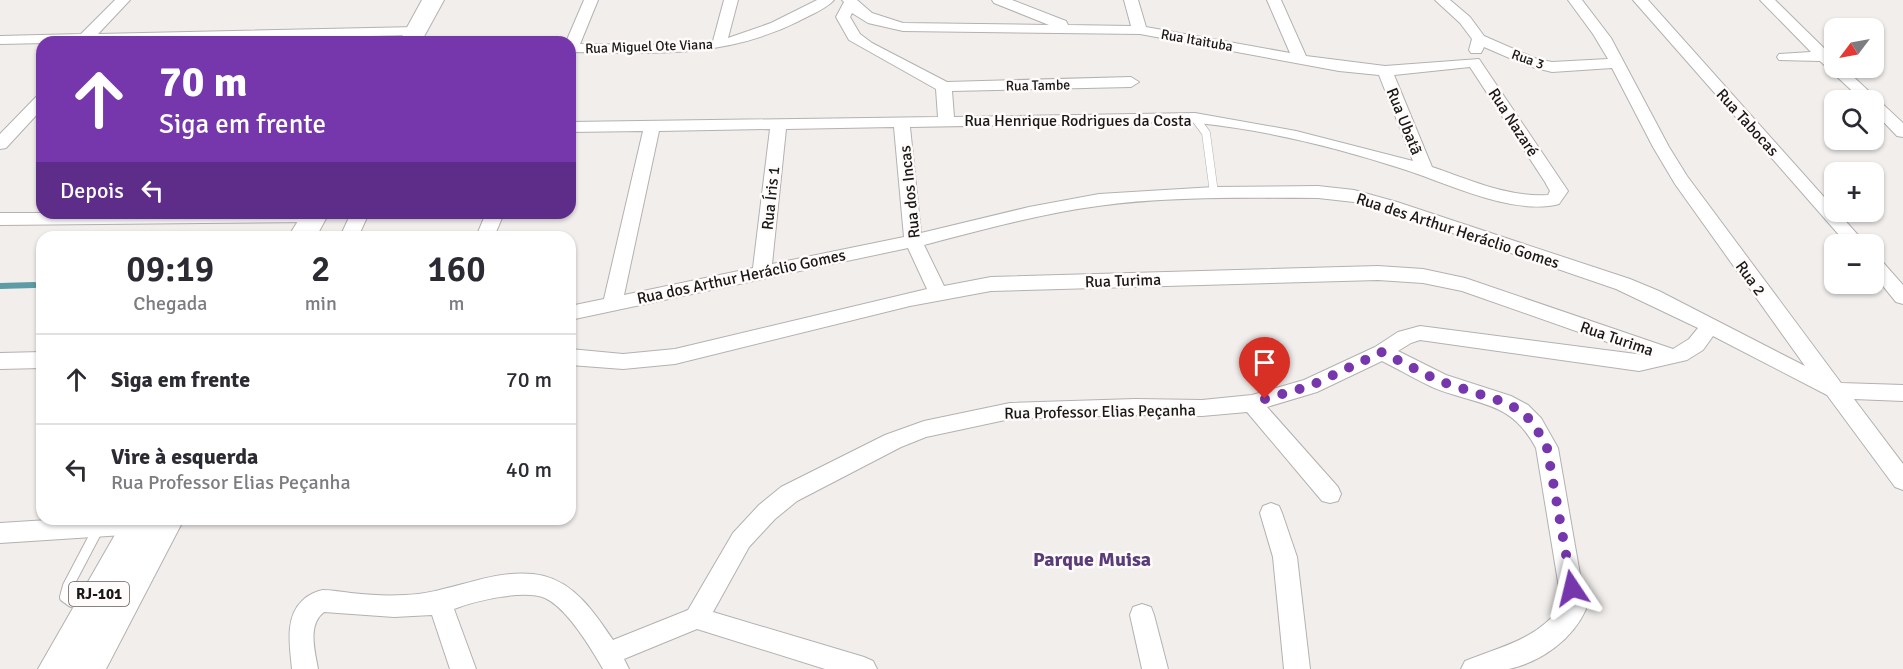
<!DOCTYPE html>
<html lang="pt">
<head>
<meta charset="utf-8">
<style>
	:root { --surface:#fff; --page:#f2f2f3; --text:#2b2b33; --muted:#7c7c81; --line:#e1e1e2 }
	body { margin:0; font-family:Signika,sans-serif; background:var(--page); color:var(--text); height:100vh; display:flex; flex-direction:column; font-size:22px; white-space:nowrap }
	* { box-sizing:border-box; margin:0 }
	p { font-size:20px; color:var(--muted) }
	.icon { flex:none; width:33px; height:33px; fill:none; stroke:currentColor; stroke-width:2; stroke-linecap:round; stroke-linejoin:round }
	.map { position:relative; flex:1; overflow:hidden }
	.details { position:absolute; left:36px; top:231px; width:540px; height:294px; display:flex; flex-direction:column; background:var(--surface); border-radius:18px; box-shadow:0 2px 4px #0004 }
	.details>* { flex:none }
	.banner { position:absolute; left:36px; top:36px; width:540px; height:183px; border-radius:18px; box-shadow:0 2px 4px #0004; background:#7637ac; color:#fff; overflow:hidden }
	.needle { width:39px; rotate:238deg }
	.fabs { position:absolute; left:1824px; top:18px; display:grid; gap:12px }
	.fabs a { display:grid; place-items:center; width:60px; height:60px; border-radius:12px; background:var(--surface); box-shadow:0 2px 4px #0004; font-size:30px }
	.pin { position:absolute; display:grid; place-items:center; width:51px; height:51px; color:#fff; margin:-62px -26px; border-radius:50% 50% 50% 0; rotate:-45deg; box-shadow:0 0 6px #0007 }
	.pin .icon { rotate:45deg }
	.me { position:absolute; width:66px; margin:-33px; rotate:350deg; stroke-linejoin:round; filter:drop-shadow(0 0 4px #0008) }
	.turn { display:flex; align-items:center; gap:21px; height:126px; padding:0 24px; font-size:27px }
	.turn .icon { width:78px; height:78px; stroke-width:2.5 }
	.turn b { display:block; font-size:42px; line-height:51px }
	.then { display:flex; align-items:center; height:57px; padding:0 24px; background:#0003; gap:12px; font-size:22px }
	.eta { display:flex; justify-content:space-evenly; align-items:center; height:102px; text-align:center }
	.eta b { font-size:36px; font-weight:600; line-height:42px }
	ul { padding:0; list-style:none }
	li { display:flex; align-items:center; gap:18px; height:90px; padding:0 24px; border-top:2px solid var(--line) }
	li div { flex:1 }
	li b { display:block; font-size:22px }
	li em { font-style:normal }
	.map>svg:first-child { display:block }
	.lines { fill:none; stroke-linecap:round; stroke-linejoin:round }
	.stream-far1 { stroke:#5d9ca5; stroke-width:4.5 }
	.stream { stroke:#5d9ca5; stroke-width:6 }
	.service-far1-casing { stroke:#b4b1b0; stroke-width:9 }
	.service-casing { stroke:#b4b1b0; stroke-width:12 }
	.minor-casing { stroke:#b4b1b0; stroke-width:2 }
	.primary-casing { stroke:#b4b1b0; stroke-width:2 }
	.service-far1 { stroke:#fff; stroke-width:8 }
	.service { stroke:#fff; stroke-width:10 }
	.minor { fill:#fff; fill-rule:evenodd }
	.primary { fill:#fff; fill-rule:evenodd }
	.route { stroke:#7637ac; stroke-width:10; stroke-dasharray:0 18 }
	.labels { text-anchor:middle; stroke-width:5; stroke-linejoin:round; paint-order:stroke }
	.far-street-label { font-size:14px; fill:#191817; stroke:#fefbfa }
	.shield { fill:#fefbfa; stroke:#5e5c5b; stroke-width:1.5 }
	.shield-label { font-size:15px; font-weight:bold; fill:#191817 }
	.street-label { font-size:16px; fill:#191817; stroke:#fefbfa }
	.quarter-label { font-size:20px; font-weight:bold; fill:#5a3d78; stroke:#fefbfa }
</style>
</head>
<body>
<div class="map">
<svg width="1903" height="669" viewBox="0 0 1903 669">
	<rect width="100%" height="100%" fill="#f1eeec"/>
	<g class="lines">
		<!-- stream-far1 -->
		<path class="stream-far1" d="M0 286 42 285"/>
		<!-- stream -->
		<path class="stream" d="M0 286 34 285"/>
		<defs>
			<path id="service-far1" d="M1195 118 1206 133 1214 193"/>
			<path id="service" d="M88 604 72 602 65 597 68 586 99 527"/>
			<path id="minor" d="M115 0H130L98 34 416 27 423 31 416 35 0 44V36L81 34Z
				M584 0H598L580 44 666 45 713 41 724 0H738L728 38 771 23 817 0H834C826 9 810 15 799 21 723 59 652 53 570 52V42H566Z
				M842 0H857L872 13 903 23 1049 25 994 3 992 0H1012L1066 21 1068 25 1131 26 1124 0H1138L1146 27 1290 53 1267 0H1281L1306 56 1385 66 1479 59 1568 191 1559 204C1514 216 1449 184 1406 170 1339 148 1267 130 1197 123 1166 120 1133 124 1102 124 1038 125 974 126 910 127L921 233 1029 207 1099 194 1214 187 1318 186 1354 190 1397 202 1630 279 1659 291 1805 366 1675 184 1653 147 1612 68 1552 72 1528 66 1484 47 1481 53H1471L1469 50 1472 39 1460 23 1435 0H1450L1470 17 1484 36 1537 59 1552 62 1608 59 1593 34 1568 0H1582L1611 38 1669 147 1687 176 1841 383 1903 385V401L1854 399 1903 464V490L1895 487 1827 395 1713 336 1703 350 1687 360 1639 371 1420 340 1411 343 1398 351 1446 375 1511 396 1528 405 1541 418 1558 448 1586 609C1573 639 1541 662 1509 669 1495 669 1477 669 1461 669L1465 661C1504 645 1534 641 1562 606L1536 448C1510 399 1477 406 1432 387 1415 379 1398 369 1382 361L1317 392 1267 407 1338 487 1341 494 1338 501 1330 503 1322 501 1247 412 1202 416 1135 415 1010 419 926 437 901 447 797 501 775 519 749 547 713 612 864 657 873 661 877 669H825L697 629 624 659 629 669H603C591 648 567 608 545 598 524 589 474 601 454 609L476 669H450L432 615 394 617 324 612C307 625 315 651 318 669H292C290 647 284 617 303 600 308 595 317 591 323 590 332 590 342 592 351 593 369 595 387 596 405 595 451 594 497 565 544 576 576 584 596 615 613 640L688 610 733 533 759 505 781 487 885 435 924 421 1010 403 1135 399 1202 400 1252 395 1304 380 1375 347 1398 332 1420 326 1644 355 1462 291 1423 283 1378 280 991 291 910 306 675 364 623 369 570 365V349L623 354 675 349 927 289 908 248 570 320V306L604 299 643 131 570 132V122L938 117 936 89 849 40 836 17 844 2ZM852 13 868 23 903 31 1140 34 1339 71 1379 75 1413 161 1296 131 1195 113 954 117 952 91 1131 87 1139 82 1131 77 947 82 872 43 860 34 850 17ZM1470 67 1545 182 1550 191 1548 195C1509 198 1468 179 1432 167L1394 75ZM894 127 904 237 772 264 786 129ZM770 129 753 268 624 295 659 131ZM1318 198 1354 202 1385 210 1616 289 1698 328 1689 339 1673 349 1465 278 1423 269 1378 266 991 277 944 286 924 245C981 230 1039 214 1098 206 1168 196 1247 198 1318 198Z
				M1633 0H1648L1866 244H1847Z
				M1760 0H1775L1834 58V68H1844L1903 123V137L1897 136 1874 112V100H1862L1820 61 1779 60 1777 57 1779 54 1811 52Z
				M42 95V109L6 148 0 149V134L36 97Z
				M0 213H321L323 216 320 220 314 222 0 225Z
				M351 213H369L358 237H340Z
				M486 213H504L494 237H476Z
				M1874 258 1880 259 1903 285V304L1896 302 1874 275Z
				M42 352V368L0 369V353Z
				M1271 503 1279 506 1282 513 1297 557 1310 669H1284L1273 557 1260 513 1263 506Z
				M64 519H148L150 524 147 531 139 534 0 543V523Z
				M1142 604 1151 607 1154 615 1168 669H1142L1130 615 1133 607Z"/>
			<path id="primary" d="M422 0H444L421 42H399Z
				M303 213H329L316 237H288Z
				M124 519H184L106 669H38Z"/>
		</defs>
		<!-- service-far1 casing -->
		<use href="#service-far1" class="service-far1-casing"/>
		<!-- service casing -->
		<use href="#service" class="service-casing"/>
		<!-- minor casing -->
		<use href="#minor" class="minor-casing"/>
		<!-- primary casing -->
		<use href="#primary" class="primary-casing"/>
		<!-- service-far1 -->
		<use href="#service-far1" class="service-far1"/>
		<!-- service -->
		<use href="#service" class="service"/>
		<!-- minor -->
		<use href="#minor" class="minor"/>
		<!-- primary -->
		<use href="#primary" class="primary"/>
	</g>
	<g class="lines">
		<!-- route -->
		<path class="route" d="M1265 399 1310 386 1382 352 1439 381 1504 402 1521 411 1534 424 1547 448 1572 588"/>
	</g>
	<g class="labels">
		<!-- far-street labels -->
		<g class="far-street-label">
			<text transform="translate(1197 40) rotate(10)" y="5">Rua Itaituba</text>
			<text transform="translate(649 46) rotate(-2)" y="5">Rua Miguel Ote Viana</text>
			<text transform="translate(1528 59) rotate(20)" y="5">Rua 3</text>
			<text transform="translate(1038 85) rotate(-1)" y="5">Rua Tambe</text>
		</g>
		<!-- shield labels -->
		<rect class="shield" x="69" y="582" width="60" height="24" rx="4.5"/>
		<g class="shield-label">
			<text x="99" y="599">RJ-101</text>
		</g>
		<!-- street labels -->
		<g class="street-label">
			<text x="1078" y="126">Rua Henrique Rodrigues da Costa</text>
			<text transform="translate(1405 121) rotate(68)" y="6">Rua Ubatã</text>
			<text transform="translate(1514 122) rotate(57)" y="6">Rua Nazaré</text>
			<text transform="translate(1748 122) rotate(48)" y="6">Rua Tabocas</text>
			<text transform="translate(909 192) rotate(-96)" y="6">Rua dos Incas</text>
			<text transform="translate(770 198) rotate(-84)" y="6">Rua Íris 1</text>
			<text transform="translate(1458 230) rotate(18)" y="6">Rua des Arthur Heráclio Gomes</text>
			<text transform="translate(741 276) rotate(-12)" y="6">Rua dos Arthur Heráclio Gomes</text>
			<text transform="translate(1751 278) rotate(54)" y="6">Rua 2</text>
			<text transform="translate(1123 280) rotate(-2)" y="6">Rua Turima</text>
			<text transform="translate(1617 338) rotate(19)" y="6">Rua Turima</text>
			<text transform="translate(1100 411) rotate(-1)" y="6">Rua Professor Elias Peçanha</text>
		</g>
		<!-- quarter labels -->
		<g class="quarter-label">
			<text x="1092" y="566">Parque Muisa</text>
		</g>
	</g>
</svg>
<div class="fabs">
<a><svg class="needle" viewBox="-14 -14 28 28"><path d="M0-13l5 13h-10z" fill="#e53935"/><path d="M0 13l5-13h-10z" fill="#7c7c81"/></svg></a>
<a><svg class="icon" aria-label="search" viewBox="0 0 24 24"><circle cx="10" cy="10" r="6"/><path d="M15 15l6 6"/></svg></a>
<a>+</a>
<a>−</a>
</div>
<div class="pin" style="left:1265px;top:399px;background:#d93025"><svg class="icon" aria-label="arrive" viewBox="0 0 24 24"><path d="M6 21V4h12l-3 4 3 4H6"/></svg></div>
<svg class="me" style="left:1572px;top:588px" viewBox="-20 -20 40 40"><path d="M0-17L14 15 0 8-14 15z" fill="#7637ac" stroke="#fff" stroke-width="4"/></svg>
<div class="banner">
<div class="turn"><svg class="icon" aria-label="ahead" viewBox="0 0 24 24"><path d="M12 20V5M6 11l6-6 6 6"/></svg><div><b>70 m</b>Siga em frente</div></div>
<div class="then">Depois<svg class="icon" aria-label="left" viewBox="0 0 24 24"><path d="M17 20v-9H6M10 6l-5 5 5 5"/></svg></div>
</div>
<section class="details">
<div class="eta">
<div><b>09:19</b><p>Chegada</p></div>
<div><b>2</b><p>min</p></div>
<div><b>160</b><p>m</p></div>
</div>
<ul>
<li><svg class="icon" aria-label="ahead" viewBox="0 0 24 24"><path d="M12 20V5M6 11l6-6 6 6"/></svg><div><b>Siga em frente</b></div><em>70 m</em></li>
<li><svg class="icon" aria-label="left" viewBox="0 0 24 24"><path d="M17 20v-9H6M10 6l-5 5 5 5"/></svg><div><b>Vire à esquerda</b><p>Rua Professor Elias Peçanha</p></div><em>40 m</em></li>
</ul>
</section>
</div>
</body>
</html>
